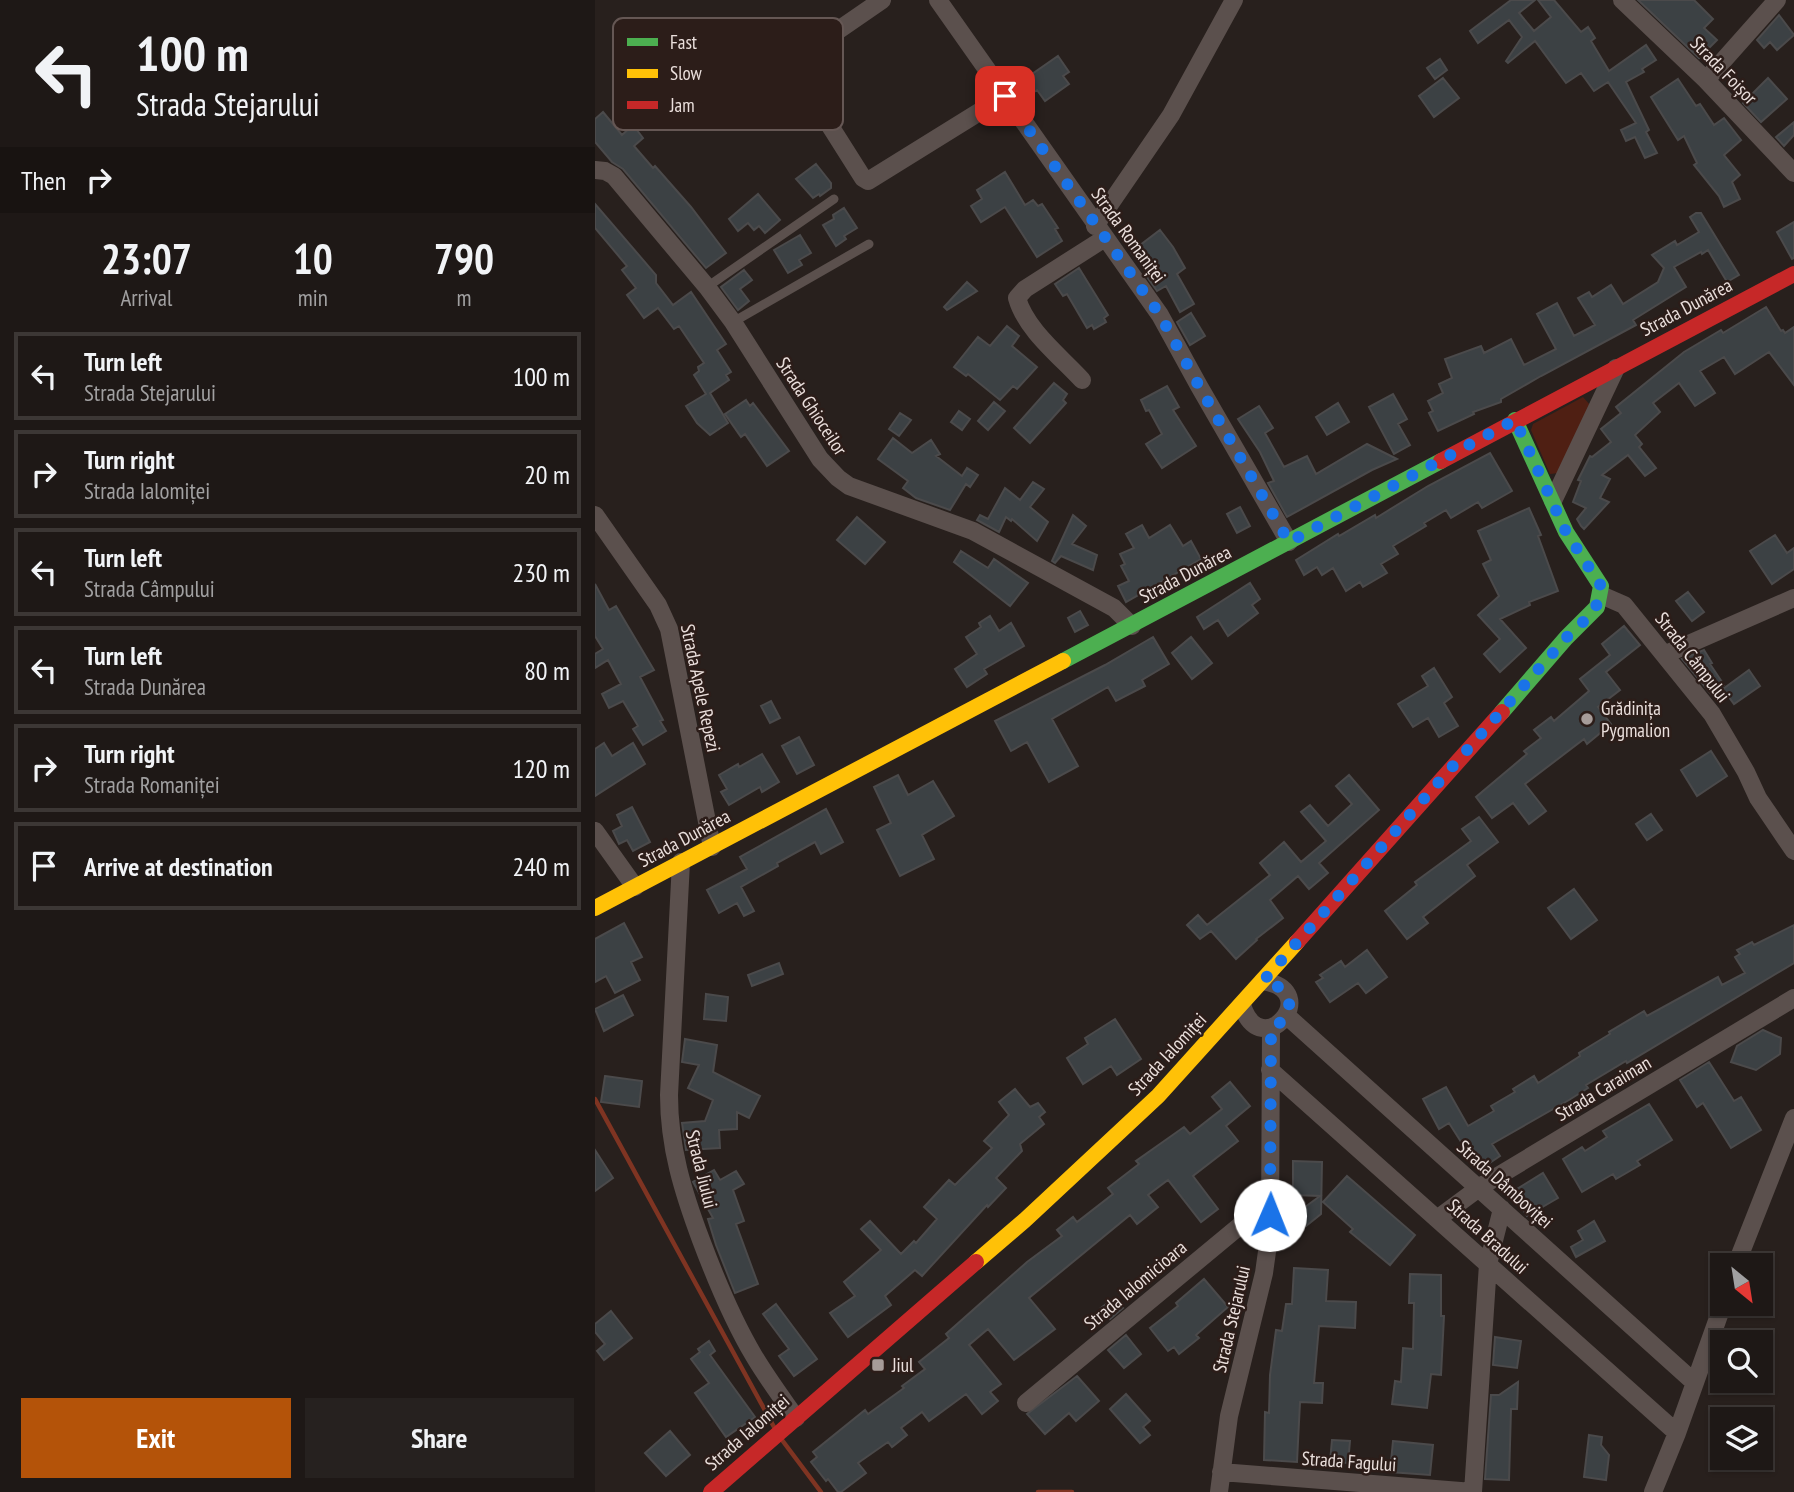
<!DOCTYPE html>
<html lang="en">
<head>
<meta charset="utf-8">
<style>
	:root { --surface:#1e1816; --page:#26211f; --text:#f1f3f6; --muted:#a1a0a1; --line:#3c3735; --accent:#b45309 }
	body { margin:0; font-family:"PT Sans Narrow",sans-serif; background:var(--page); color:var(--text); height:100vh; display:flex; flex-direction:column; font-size:26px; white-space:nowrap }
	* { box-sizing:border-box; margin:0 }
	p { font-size:23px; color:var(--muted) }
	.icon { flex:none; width:38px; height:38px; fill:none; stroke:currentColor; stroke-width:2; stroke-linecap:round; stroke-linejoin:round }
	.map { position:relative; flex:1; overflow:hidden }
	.sheet { display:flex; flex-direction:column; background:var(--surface); width:595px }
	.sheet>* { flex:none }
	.top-card { background:#1e1816; color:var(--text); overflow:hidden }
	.needle { width:46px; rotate:150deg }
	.buttons { position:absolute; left:1115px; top:1253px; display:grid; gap:14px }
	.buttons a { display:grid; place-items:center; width:63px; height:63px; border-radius:0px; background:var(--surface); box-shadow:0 2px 5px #0004,0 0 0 2px var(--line); font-size:35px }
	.pin { position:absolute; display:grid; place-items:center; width:60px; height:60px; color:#fff; margin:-30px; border-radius:14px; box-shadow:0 4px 10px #0006 }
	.me { position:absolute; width:77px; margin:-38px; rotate:1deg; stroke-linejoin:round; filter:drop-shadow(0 0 5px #0008) }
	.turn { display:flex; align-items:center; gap:24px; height:147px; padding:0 21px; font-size:32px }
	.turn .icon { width:91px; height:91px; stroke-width:2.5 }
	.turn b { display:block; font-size:49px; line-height:60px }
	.then { display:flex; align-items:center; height:66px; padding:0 21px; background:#0003; gap:14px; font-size:26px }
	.eta { display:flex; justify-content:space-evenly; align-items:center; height:119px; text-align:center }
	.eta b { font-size:42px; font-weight:700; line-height:49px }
	.action { display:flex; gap:14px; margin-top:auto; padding:14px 21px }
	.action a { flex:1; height:80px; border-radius:0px; background:var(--accent); color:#fff; font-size:28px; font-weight:700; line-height:80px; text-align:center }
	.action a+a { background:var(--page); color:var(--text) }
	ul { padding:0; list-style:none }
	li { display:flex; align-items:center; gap:21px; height:88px; margin:0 14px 10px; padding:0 7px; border:4px solid var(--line); border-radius:0px }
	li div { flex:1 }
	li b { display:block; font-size:26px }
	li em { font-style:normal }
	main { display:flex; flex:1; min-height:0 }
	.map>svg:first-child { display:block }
	.green { fill:#4f1f13 }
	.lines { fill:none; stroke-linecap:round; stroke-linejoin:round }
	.stream { stroke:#7f3422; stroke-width:4.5 }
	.building { fill:#3c4144; stroke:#4b4a4b; stroke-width:2 }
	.lane { stroke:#5b504d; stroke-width:9 }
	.street { stroke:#5b504d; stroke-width:18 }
	.fast { stroke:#4caf50; stroke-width:16 }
	.slow { stroke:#ffc107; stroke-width:16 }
	.jam { stroke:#c62828; stroke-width:16 }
	.route { stroke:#1a73e8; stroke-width:12; stroke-dasharray:0 21.6 }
	.poi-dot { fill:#a69c99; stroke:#2c1d19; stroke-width:2.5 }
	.labels { text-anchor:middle; stroke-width:5; stroke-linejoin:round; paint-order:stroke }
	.street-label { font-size:19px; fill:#eadfdc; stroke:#2c1d19 }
	.poi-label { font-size:19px; fill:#eadfdc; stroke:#2c1d19; text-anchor:start }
	.key { fill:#2c1d19; stroke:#655754; stroke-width:2 }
	.key-label { font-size:19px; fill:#eadfdc }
</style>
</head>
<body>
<main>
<section class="sheet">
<div class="top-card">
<div class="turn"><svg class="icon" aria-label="left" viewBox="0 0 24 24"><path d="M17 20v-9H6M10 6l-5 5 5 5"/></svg><div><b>100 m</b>Strada Stejarului</div></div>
<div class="then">Then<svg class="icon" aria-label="right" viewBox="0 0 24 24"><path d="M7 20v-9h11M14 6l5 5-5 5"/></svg></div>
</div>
<div class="eta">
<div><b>23:07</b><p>Arrival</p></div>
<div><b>10</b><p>min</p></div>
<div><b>790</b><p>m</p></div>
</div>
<ul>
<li><svg class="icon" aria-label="left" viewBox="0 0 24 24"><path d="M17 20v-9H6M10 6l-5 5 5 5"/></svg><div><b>Turn left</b><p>Strada Stejarului</p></div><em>100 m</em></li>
<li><svg class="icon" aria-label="right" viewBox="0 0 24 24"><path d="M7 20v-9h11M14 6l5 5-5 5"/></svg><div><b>Turn right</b><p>Strada Ialomiței</p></div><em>20 m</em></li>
<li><svg class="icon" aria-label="left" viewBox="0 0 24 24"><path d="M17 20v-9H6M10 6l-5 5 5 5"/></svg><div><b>Turn left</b><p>Strada Câmpului</p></div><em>230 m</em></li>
<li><svg class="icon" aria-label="left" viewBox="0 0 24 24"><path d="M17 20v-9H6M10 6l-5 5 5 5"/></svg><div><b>Turn left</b><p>Strada Dunărea</p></div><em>80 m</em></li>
<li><svg class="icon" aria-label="right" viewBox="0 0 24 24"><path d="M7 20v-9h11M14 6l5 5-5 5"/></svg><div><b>Turn right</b><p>Strada Romaniței</p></div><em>120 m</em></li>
<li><svg class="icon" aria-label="arrive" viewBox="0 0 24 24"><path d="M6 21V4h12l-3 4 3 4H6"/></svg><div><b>Arrive at destination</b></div><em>240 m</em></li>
</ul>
<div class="action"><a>Exit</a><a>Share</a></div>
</section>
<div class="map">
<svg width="1199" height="1492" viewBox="0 0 1199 1492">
	<rect width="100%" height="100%" fill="#28201d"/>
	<!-- green -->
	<path class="green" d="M988 397 995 405 964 473 955 474 936 430 938 424Z"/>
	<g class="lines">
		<!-- stream -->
		<path class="stream" d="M0 1099 179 1427
			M187 1440 226 1492
			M443 1492H477"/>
	</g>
	<!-- building -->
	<path class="building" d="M916 0H940L924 13 939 31 956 17 943 0H959L986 32 993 27 1000 38 996 41 1014 71 1051 45 1061 60 1047 69 1049 72 1031 82 1054 130 1051 132 1062 153 1050 158 1040 137 1031 141 1026 130 1041 123 1013 82 999 91 986 73 971 83 940 41 913 63 911 61 927 37 914 20 883 43 875 31Z
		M1043 0H1099L1118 19 1109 28 1122 40 1104 58Z
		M1184 15 1199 35 1182 50 1175 42 1169 48 1162 40Z
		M463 56 474 72 468 76 474 84 450 101 442 90 436 94 427 81Z
		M845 59 852 70 840 79 832 68Z
		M848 78 864 98 839 117 824 96Z
		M1173 78 1192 99 1166 122 1148 103Z
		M1083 79 1101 106 1105 104 1119 125 1129 118 1146 140 1129 155 1145 175 1137 182 1145 199 1129 207 1124 196 1099 165 1102 163 1089 136 1083 140 1056 97Z
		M8 112 27 135 38 125 48 138 39 146 58 168 60 166 96 207 131 253 111 268 28 169 17 162 0 142V119Z
		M1199 122V135L1189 146 1181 137Z
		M221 164 236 183V188L225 196 224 194 218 198 201 179Z
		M410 172 430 205 438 200 443 206 447 204 463 228 460 229 467 241 442 257 410 207 386 222 376 206 387 199 382 190Z
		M163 194 185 220 170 233 164 226 159 230 153 223 143 231 134 219Z
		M0 204 61 275V283L78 305 96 292 131 344 122 350 136 372 131 375 134 380 115 393 133 423 115 435 102 423 91 406 111 394 99 375 104 371 103 367 109 363 84 326 79 329 63 308 49 318 32 295 41 288 27 270 32 266 0 228Z
		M249 208 262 228 249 236 251 239 241 246 228 225 239 219 238 215Z
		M1101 213H1106L1144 275 1132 282 1113 250 1107 254 1106 252 1079 267 1091 287 1038 320 1041 325 946 376 906 399V402L878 412 879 414 843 431 834 413 838 411 833 401 848 393 844 384 857 378 850 359 886 346 889 353 916 339 929 365 961 349 942 314 962 303 979 336 1000 325 983 298 994 292 997 297 1016 285 1028 304 1063 282 1069 268 1057 255 1080 241 1082 245 1104 232 1095 217Z
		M1199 222V258L1197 259 1182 232Z
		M565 230 578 247 590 268 582 274 599 304 585 312 571 286 562 291 550 274 552 273 536 252Z
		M205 235 216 253 204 260 207 265 193 273 179 250Z
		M484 268 513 315 509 318 511 322 499 329 497 325 492 328 472 294 468 296 460 284Z
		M149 270 157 280 145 289 154 301 143 310 126 287Z
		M372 282 382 291 352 310 349 307Z
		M1171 307 1186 331 1188 330 1190 333 1199 327V385L1174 352 1140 374 1129 357 1105 371 1120 393 1100 406 1084 383 1058 403 1065 412 1040 435 1047 444 1044 447 1061 468 1050 476 1033 455 1007 475 1015 479 1005 498 1014 502 989 529 986 526 982 519 991 508 978 502 986 481 983 480 995 456 997 457 1016 442 1006 429 1026 413 1021 407 1089 352 1126 330 1128 333Z
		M596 313 610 336 595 345 582 322Z
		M412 326 424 336 417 346 442 367 422 389 418 386 405 400 373 374 371 376 359 367 383 337 395 346Z
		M459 383 472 394 468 400 471 403 435 443 419 428Z
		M572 386 584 407 578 410 601 446 567 468 551 444 567 434 554 410 551 411 546 400Z
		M798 394 812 419 803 424 815 445 799 454 774 407Z
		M151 400 155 406 158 403 194 451 172 466 150 434 146 437 130 414Z
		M399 402 410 411 393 430 383 421Z
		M743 403 754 422 732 435 721 417Z
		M664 406 678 428 670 433 689 467 712 456 721 474 772 444 802 459 777 470 692 517 673 483 679 481 665 452 643 419Z
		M364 411 375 419 367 430 356 422Z
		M305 413 316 420 304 436 294 429Z
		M298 438 317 453 336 440 345 454 341 456 367 476 372 468 383 475 375 487 371 484 355 510 321 498 308 488 313 481 283 459Z
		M895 453 917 491 887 508 883 502 856 518 851 510 829 523 831 526 798 546 803 554 786 564 792 573 768 587 765 582 751 591 738 568 727 575 722 567 709 575 701 560 743 534 744 536 780 515 781 518 833 486Z
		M438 482 449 489 435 507 453 522 442 541 417 519 416 521 411 517 404 532 382 520 385 515 393 519 410 488 425 500Z
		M645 507 655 526 642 533 632 514Z
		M934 508 946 535 943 536 963 591 934 602 935 605 905 619 931 648 905 672 889 654 905 639 883 615 904 596 888 564 896 560 883 531Z
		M478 515 491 526 477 544 502 555 498 570 466 556 460 563 457 561Z
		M262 517 290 542 270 564 242 540Z
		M547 525 554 538 575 525 588 546 596 541 606 559 531 602 523 586 534 581 526 566 530 564 525 554 539 548 531 534Z
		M1180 535 1192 553 1199 548V569L1177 584 1155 551Z
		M366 551 393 568 399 559 433 583 415 606 359 562Z
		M655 583 665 599 657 605 663 613 633 636 623 620 609 629 602 617Z
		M0 584 14 610 21 606 59 670 45 677 68 720 65 721 71 731 48 745 38 729 43 726 28 701 14 708 7 694 26 684 13 660 0 668V654L8 649 0 636Z
		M1093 592 1109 612 1097 621 1081 601Z
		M485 611 493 625 480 632 473 618Z
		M395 616 404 631 416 623 429 646 389 669 392 674 372 687 360 669 382 654 371 637 386 627 384 623Z
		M1029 626 1045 645 1011 672 1025 690 1003 707 1016 724 992 744 989 739 930 784 951 811 934 824 918 803 897 818 881 797 932 754 929 751 946 738 939 730 956 717 959 721 994 691 985 679 1015 655 1007 644Z
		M558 637 574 664 547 680 550 686 521 701 513 687 457 719 483 766 454 782 432 742 416 751 400 721 510 665Z
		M596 637 617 663 597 679 577 653Z
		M1109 650 1117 663 1115 664 1129 685 1116 694 1087 659Z
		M839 668 857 697 849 703 863 726 844 737 833 718 818 727 803 704 833 686 827 676Z
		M1154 670 1165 686 1139 704 1128 689Z
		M176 701 185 718 175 723 166 706Z
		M204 737 219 765 202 774 187 746Z
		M9 743 17 756 38 743 50 764 0 796V749Z
		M1116 751 1132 776 1102 796 1086 770Z
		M167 754 184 782 167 792 165 787 134 805 126 792 132 789 124 775 143 764 144 767Z
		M303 775 313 795 338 781 359 816 327 835 339 859 305 876 282 830 296 823 279 787Z
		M754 775 784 810 724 863 733 873 714 889 703 876 675 900 688 918 661 939 662 940 641 959 616 931 605 939 592 925 603 915 612 925 675 875 665 863 689 842 706 862 731 841 706 812 715 805 733 826 757 804 741 786Z
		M37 807 55 842 38 851 32 840 24 844 18 831 27 826 22 815Z
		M231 809 248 842 226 854 220 842 182 863 183 866 146 887 159 911 149 916 142 903 124 913 112 890 152 869 145 857Z
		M1056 814 1067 830 1052 840 1041 824Z
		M884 817 903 842 872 865 880 876 828 917 833 923 812 939 790 911 822 885 820 882 876 841 867 829Z
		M979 889 1002 920 976 939 953 908Z
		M29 923 47 957 36 962 45 980 20 993 11 976 0 982V939Z
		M1199 925V963L1032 1063 1031 1061 991 1085 993 1088 974 1100 897 1144 905 1156 884 1170 854 1123 844 1129 828 1099 851 1087 873 1126 899 1111 896 1106 920 1092 918 1089 939 1076 943 1083 985 1056 984 1053 1015 1034 1014 1032 1049 1011 1052 1016 1123 977 1127 985 1150 973 1140 957 1145 954 1142 950 1157 942 1159 945Z
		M772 950 792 977 771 993 763 983 735 1002 721 982 728 978 725 975 746 961 750 967Z
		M184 963 188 974 157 986 153 975Z
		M111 994 133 997 131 1021 109 1019Z
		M28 995 38 1015 9 1031 0 1009Z
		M520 1019 546 1059 522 1075 516 1066 488 1084 472 1058 493 1044 490 1038Z
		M1168 1030 1186 1038 1185 1054 1161 1070 1136 1062 1142 1046Z
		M90 1039 122 1045 118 1072 165 1096 154 1118 142 1112V1129L124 1130 125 1148 91 1150 87 1123 110 1121 118 1100 93 1088 104 1065 87 1062Z
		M1114 1062 1139 1101 1146 1097 1166 1130 1136 1148 1108 1103 1102 1107 1085 1080Z
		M10 1076 47 1081 44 1107 6 1102Z
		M635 1082 655 1106 631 1126 643 1141 598 1176 623 1209 606 1222 573 1180 553 1195 563 1207 542 1224 535 1215 434 1298 460 1329 419 1360 393 1329 374 1345 406 1384 395 1392 403 1401 387 1414 371 1394 334 1421 327 1412 306 1428 312 1435 297 1447 293 1442 263 1463 271 1473 246 1492H243L233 1479 231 1481 216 1462 222 1457 218 1452 270 1410 273 1414 309 1388 307 1386 330 1369 324 1362 354 1338 351 1334 432 1262 467 1236 462 1230 478 1217 482 1222 518 1194 513 1188 544 1164 541 1161 589 1127 595 1134 627 1109 617 1097Z
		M420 1089 435 1107 443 1103 450 1112 444 1117 449 1124 425 1144 427 1151 401 1178 411 1188 393 1207 392 1205 327 1276 320 1270 290 1296 296 1305 253 1337 235 1313 260 1296 249 1282 286 1250 266 1229 275 1221 306 1254 319 1241 321 1243 342 1219 329 1207 354 1180 360 1185 397 1148 389 1141 414 1115 404 1102Z
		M1054 1104 1077 1140 1042 1161 1045 1165 1021 1179 1018 1174 987 1192 968 1159 987 1147 990 1151 1012 1137 1008 1131Z
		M0 1150 18 1178 0 1191Z
		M698 1161 727 1162 726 1214 711 1226 702 1213 725 1196 698 1195Z
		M119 1170 125 1180 141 1171 149 1184 138 1190 149 1221 141 1224 163 1284 140 1293 121 1245 113 1219 118 1218 98 1182Z
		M948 1173 963 1198 932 1216 917 1192Z
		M752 1176 820 1235 795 1265 755 1232 758 1229 728 1202Z
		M999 1221 1010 1241 981 1257 976 1247 988 1240 983 1231Z
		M699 1268 733 1270 731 1301 761 1302 760 1328 724 1326 719 1383H728L727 1403 705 1402 702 1462 669 1460 670 1412 674 1413 675 1375 681 1330 687 1331 691 1304H697Z
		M815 1274 846 1275V1316H849L846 1375 836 1374 832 1408 797 1404 800 1381 806 1382 808 1348 818 1349 819 1303H814Z
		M609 1279 633 1307 601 1335 604 1338 584 1354 579 1347 573 1351 555 1328 583 1306 581 1303Z
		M519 1298 528 1308 515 1319 506 1308Z
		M181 1304 222 1359 199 1376 184 1356 194 1349 168 1314Z
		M16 1311 37 1338 9 1360 2 1351 10 1344 0 1332V1324Z
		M531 1335 546 1354 529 1368 513 1350Z
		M900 1337 926 1341 922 1368 898 1365Z
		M114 1341 120 1351 115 1355 160 1417 131 1437 100 1393 114 1383 96 1359 105 1352 103 1349Z
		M482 1376 504 1401 481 1421 474 1413 450 1434 432 1414Z
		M923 1382 922 1409H916L914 1480 890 1479 896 1395H904Z
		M531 1394 555 1421 548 1427 555 1435 545 1443 515 1409Z
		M75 1431 95 1455 71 1476 50 1453Z
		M994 1435 1007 1437 1006 1445 1014 1455 1011 1480 989 1477Z
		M737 1440 755 1441 753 1463 735 1462Z
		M798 1441 838 1445 835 1475 795 1472Z"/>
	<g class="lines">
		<!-- lane -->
		<path class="lane" d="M112 287 239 199
			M138 322 274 244"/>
		<!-- street -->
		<path class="street" d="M287 0 200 60 201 72 268 178 273 181 410 96
			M343 0 565 315 604 386 694 542
			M1027 0 1111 80 1199 173
			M1111 80 1182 0
			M0 170 10 171 19 176 112 287 138 322 225 459 243 478 254 486 378 531 519 608 537 626
			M500 226 576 115 639 0
			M487 380C465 356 431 330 422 298L430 289 510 238
			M958 501 1021 368
			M0 515 63 605 74 629 117 847
			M1006 595 1029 605 1117 714 1151 772 1163 798 1199 851
			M1071 654 1199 598
			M0 831 40 887
			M86 862 74 1095C74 1147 88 1192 106 1240 121 1280 137 1319 159 1356 172 1378 187 1398 201 1418
			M647 1005C666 1065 730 991 668 981
			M692 1016 1100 1383
			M675 1070 1082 1433
			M842 1219 888 1185 1199 998
			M1141 1265 1199 1118
			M431 1403 676 1200
			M626 1472 878 1492
			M624 1492 634 1416 669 1273 675 1230 676 1028
			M878 1492 893 1264 907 1209
			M1058 1492 1082 1433 1128 1304"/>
		<!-- fast -->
		<path class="fast" d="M468 661 846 461
			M907 712 971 638 1002 607 1006 586 971 532 920 420"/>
		<!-- slow -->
		<path class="slow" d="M0 908 468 661
			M381 1262 430 1220 563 1096 702 942"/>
		<!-- jam -->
		<path class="jam" d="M846 461 1199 274
			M702 942 907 712
			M116 1492 381 1262"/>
	</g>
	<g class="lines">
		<!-- route -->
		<path class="route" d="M410 96 565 315 604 386 694 542 920 420 971 532 1006 586C1007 609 986 623 971 638L668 981C697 986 705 1015 676 1028L675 1215"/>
	</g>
	<!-- markers -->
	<g class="poi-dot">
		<circle cx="992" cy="719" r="7"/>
		<rect x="276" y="1358" width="14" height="14" rx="3.5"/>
	</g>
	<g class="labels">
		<!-- street labels -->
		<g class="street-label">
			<text transform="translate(1129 70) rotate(46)" y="7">Strada Foișor</text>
			<text transform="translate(534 235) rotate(54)" y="7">Strada Romaniței</text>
			<text transform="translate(1091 307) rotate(-28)" y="7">Strada Dunărea</text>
			<text transform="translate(217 406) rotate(57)" y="7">Strada Ghioceilor</text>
			<text transform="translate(590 574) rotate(-28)" y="7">Strada Dunărea</text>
			<text transform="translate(1098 657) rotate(52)" y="7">Strada Câmpului</text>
			<text transform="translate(106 688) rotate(78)" y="7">Strada Apele Repezi</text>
			<text transform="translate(89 838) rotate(-28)" y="7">Strada Dunărea</text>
			<text transform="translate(572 1054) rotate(-47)" y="7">Strada Ialomiței</text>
			<text transform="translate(1008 1088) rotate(-31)" y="7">Strada Caraiman</text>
			<text transform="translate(107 1169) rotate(76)" y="7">Strada Jiului</text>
			<text transform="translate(910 1184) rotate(42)" y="7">Strada Dâmboviței</text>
			<text transform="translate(893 1236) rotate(42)" y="7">Strada Bradului</text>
			<text transform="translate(540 1285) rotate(-40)" y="7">Strada Ialomicioara</text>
			<text transform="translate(636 1319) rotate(-77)" y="7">Strada Stejarului</text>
			<text transform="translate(152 1432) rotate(-41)" y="7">Strada Ialomiței</text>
			<text transform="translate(754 1461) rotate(4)" y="7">Strada Fagului</text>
		</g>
		<!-- poi labels -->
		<g class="poi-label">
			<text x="1006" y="715">Grădinița<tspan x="1006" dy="22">Pygmalion</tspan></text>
			<text x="297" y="1372">Jiul</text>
		</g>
	</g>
	<!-- legend -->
	<rect x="18" y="18" width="230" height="112" rx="10" class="key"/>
	<rect x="32" y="38" width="31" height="8" fill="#4caf50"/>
	<rect x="32" y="69" width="31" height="9" fill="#ffc107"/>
	<rect x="32" y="101" width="31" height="8" fill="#c62828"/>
	<g class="key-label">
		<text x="75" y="49">Fast</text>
		<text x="75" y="80">Slow</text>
		<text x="75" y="112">Jam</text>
	</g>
</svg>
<div class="buttons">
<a><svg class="needle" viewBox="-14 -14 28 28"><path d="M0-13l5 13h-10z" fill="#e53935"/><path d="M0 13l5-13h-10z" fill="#a1a0a1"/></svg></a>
<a><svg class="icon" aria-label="search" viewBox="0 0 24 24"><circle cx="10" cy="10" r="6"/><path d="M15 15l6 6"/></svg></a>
<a><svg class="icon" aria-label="layers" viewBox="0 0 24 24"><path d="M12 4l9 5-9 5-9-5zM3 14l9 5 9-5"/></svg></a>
</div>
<div class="pin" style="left:410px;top:96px;background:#d93025"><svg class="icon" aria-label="arrive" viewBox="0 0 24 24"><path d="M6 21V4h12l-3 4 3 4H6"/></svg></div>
<svg class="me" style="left:675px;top:1215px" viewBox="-20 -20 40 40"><circle r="19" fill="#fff"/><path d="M0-13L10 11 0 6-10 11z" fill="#1a73e8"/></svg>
</div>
</main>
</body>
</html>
